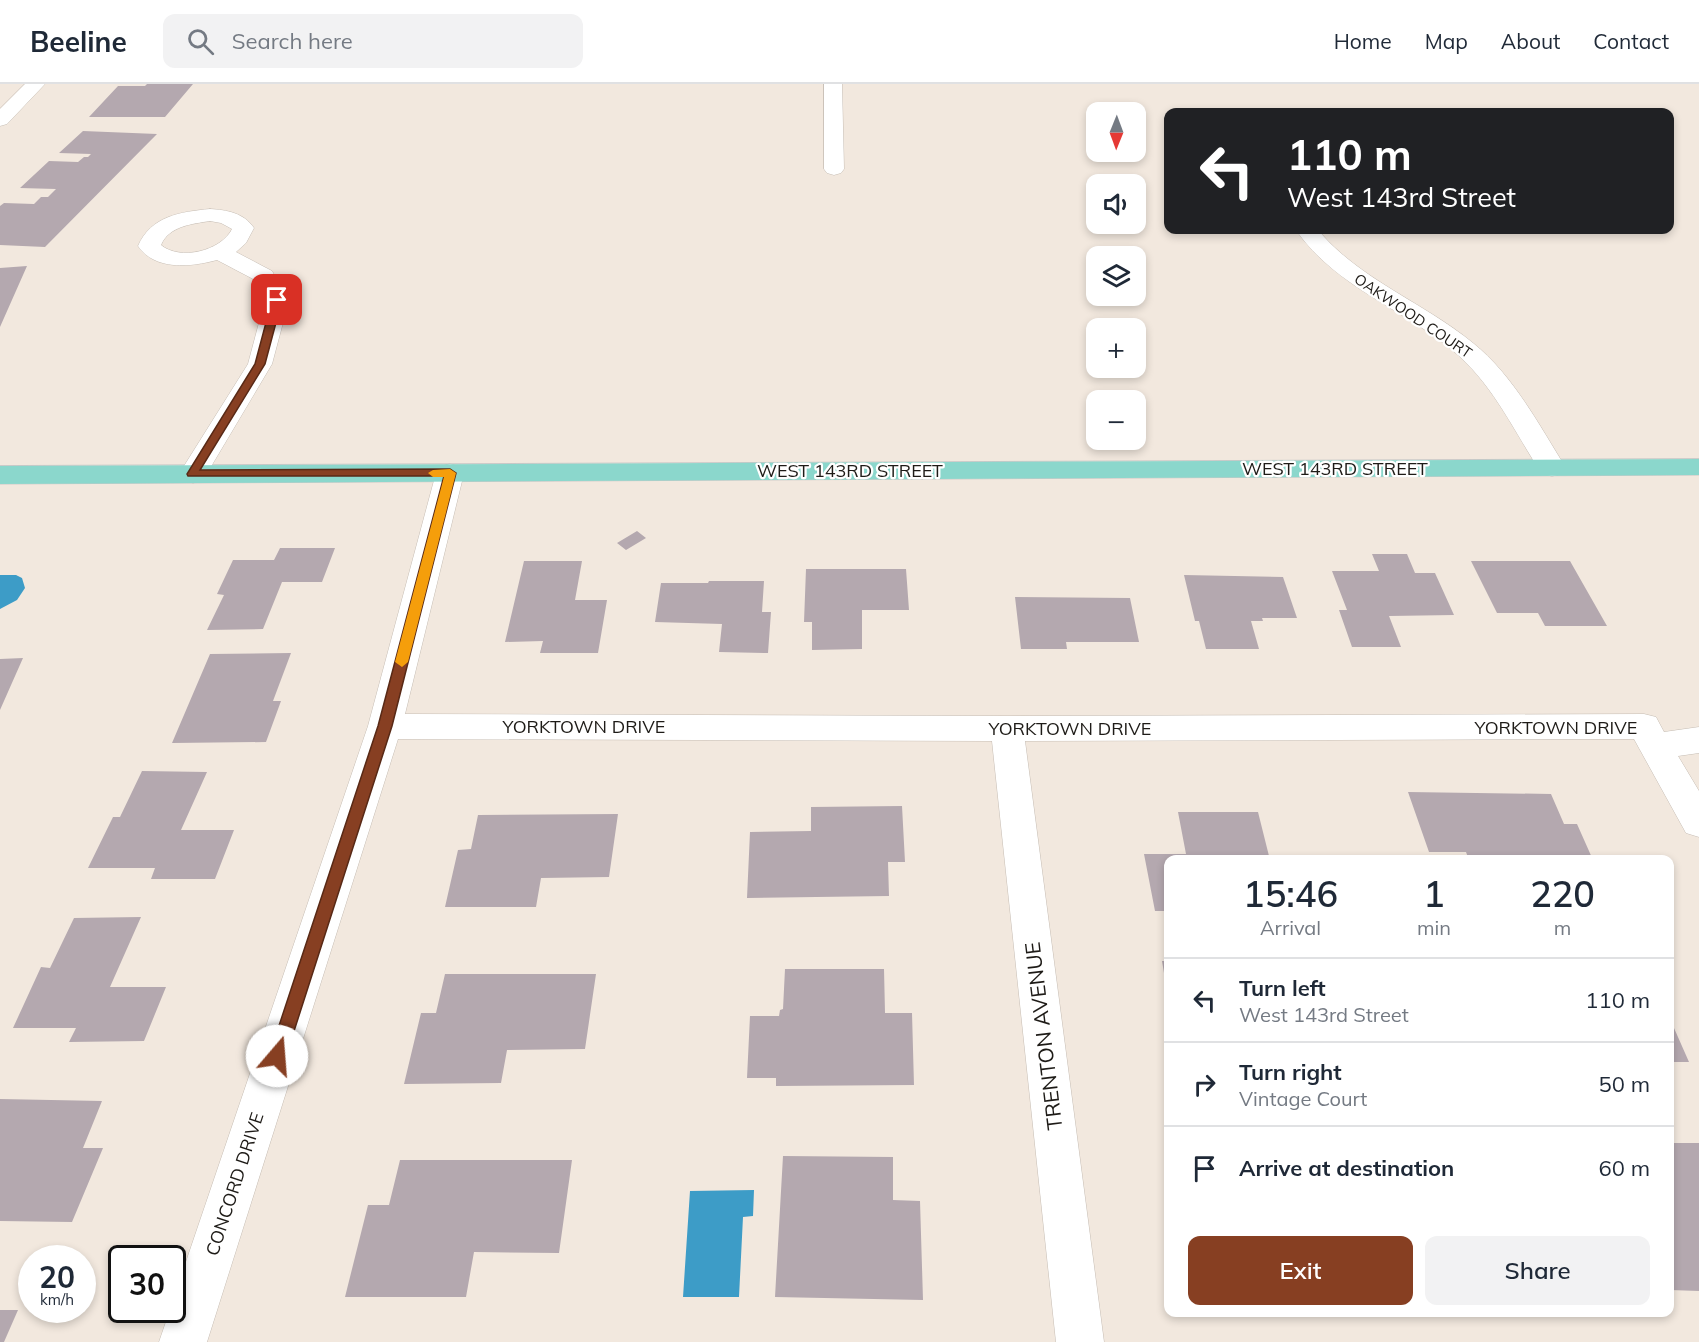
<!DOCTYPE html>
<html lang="en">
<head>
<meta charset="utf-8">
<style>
	:root { --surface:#fff; --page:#f2f2f3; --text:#1f2937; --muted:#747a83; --line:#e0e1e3; --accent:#873f22 }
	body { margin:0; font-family:Mulish,sans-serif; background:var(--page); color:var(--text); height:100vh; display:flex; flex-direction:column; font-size:22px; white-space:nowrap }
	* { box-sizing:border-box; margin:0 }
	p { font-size:20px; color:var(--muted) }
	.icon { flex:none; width:33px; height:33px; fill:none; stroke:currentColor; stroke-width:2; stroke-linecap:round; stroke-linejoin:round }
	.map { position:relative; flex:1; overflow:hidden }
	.sheet { position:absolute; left:1164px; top:771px; width:510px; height:462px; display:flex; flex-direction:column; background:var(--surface); border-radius:12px; box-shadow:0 3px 9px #0003 }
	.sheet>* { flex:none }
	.banner { position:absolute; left:1164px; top:24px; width:510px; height:126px; border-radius:12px; box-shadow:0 3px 9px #0003; background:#202124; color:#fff; overflow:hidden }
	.needle { width:39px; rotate:181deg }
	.fabs { position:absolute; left:1086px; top:18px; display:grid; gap:12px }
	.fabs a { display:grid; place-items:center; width:60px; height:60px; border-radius:12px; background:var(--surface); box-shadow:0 3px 9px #0003; font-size:30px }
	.speed { position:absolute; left:18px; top:1161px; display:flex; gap:12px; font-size:30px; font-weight:700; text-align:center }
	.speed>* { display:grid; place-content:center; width:78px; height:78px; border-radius:50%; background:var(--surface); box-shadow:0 3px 9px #0003; line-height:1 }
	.speed small { font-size:15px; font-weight:400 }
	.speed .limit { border:3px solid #111; border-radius:9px; background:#fff; color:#111 }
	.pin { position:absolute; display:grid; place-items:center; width:51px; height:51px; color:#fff; margin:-26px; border-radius:12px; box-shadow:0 3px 9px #0006 }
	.me { position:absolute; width:66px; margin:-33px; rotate:18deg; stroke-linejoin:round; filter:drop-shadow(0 0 4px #0008) }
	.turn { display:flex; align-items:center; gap:21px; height:126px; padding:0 24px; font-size:27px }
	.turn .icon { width:78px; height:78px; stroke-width:2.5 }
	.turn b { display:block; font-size:42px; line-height:51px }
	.eta { display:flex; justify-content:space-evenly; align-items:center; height:102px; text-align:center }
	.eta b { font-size:36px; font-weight:600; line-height:42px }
	.action { display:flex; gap:12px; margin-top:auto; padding:12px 24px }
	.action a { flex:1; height:69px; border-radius:12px; background:var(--accent); color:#fff; font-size:24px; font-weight:600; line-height:69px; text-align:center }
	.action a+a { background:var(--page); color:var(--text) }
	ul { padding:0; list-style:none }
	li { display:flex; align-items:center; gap:18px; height:84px; padding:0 24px; border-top:2px solid var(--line) }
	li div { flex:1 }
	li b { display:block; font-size:22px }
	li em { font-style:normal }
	header { display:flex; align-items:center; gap:36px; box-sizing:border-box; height:84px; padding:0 30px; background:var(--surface); border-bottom:2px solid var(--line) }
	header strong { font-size:28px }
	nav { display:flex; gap:33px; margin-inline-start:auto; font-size:21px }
	.search { width:420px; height:54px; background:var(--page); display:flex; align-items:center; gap:15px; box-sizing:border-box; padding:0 21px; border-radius:12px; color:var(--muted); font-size:22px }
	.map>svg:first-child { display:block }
	.water { fill:#3d9cc7 }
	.building { fill:#b4a8af }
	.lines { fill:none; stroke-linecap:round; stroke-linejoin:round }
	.minor-casing { stroke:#c6bdb4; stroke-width:1 }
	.major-casing { stroke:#c9c8c7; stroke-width:1 }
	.minor { fill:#fff; fill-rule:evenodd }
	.major { fill:#8bd7cc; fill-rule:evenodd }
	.route { fill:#873f22; stroke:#582916; stroke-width:1.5 }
	.slow { fill:#f59e0b }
	.labels { text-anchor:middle; stroke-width:4.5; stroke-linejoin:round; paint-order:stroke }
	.far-street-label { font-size:15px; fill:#1e1b17; stroke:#fff }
	.street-label { font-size:18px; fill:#1e1b17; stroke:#fff }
	.near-street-label { font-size:21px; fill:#1e1b17; stroke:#fff }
</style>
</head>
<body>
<header>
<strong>Beeline</strong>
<div class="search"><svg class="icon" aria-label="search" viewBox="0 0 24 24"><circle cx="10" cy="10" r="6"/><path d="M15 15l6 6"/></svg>Search here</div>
<nav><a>Home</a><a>Map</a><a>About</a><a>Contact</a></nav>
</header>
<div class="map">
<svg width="1699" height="1258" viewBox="0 0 1699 1258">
	<rect width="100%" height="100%" fill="#f2e8de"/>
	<!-- water -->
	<path class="water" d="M0 491H16L22 494 25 504 17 516 0 525Z
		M754 1106 753 1132 743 1133 739 1213H683L690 1107Z"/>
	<!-- building -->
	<path class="building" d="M147 0H193L165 33H89L118 2H145Z
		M83 47 157 50 45 163 0 161V122L4 119 34 120 41 113H48L56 105 20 104 49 77 78 78 84 73H88L91 70 59 69Z
		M27 182 0 243V184Z
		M637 447 646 454 626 466 617 459Z
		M280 464H335L322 498H282L263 545 207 546 224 511 217 510 233 476H274Z
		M1372 470H1407L1415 489H1435L1454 531 1389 532 1401 563H1352L1339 526H1347L1332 487H1379Z
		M524 477H582L575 516H607L598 569H540L543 557 505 558Z
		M1471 477H1570L1607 542H1545L1538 529H1497Z
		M806 485H906L909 526H862V565L812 566V538H804Z
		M1184 491 1283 493 1297 534H1262L1263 537H1251L1259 565H1206L1199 537H1195Z
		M709 497H764L762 528H771L768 569 719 568 722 540 655 538 661 499H708Z
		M1015 513 1130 514 1139 558H1066L1067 565H1021Z
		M291 569 273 617H281L266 658 172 659 210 570Z
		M23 574 0 626V575Z
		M142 687 207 688 181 746H234L215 795H151L155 784H88L113 733H120Z
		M1408 708 1551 710 1564 740H1577L1593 776H1469L1466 768H1429Z
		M902 722 905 778H888L889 812 747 814 750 748 811 747V723Z
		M1178 728H1258L1270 776H1168V827H1155L1144 770H1186Z
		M618 730 609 793 541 794 536 823H445L458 766 471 765 478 731Z
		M141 833 110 903H166L144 957 69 958 76 944H13L41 883 50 884 74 834Z
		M1162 877H1168V907H1167Z
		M785 885H884L885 929H912L914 1001 776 1002V994H747L750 932H779L780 926 783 925Z
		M445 890H596L585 965 507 966 501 999 404 1000 421 929H436Z
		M1670 935 1689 978H1670Z
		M0 1015 102 1017 83 1064H103L72 1138 0 1137Z
		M1670 1059H1699V1207L1670 1206Z
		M783 1072 893 1073V1116L920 1117 923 1216 775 1213Z
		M400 1076H572L559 1169 474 1168 466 1213H345L368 1121H389Z
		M0 1226H18L4 1258H0Z"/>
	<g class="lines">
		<defs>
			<path id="minor" d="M25 0H45L7 40 0 42V25Z
				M824 0H842L844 85 841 89 834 91 827 89 824 85Z
				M210 125C227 126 244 129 254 144L246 159 236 168 272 187 289 216 272 280 203 396 193 399 183 396 179 390 248 280 265 216 255 196 217 176C191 183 155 187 138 162 151 132 180 128 210 125ZM210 137 221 139 232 145C221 167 180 177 161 161 169 142 192 140 210 137Z
				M1296 146H1318C1360 196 1423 218 1473 259 1513 291 1539 341 1566 384L1562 390 1552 392 1542 390C1515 349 1495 304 1458 271 1406 225 1337 205 1296 146Z
				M450 380 460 383 464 389 405 630 1007 632 1644 630 1656 633 1664 648 1699 643V669L1678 672 1699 707V753L1686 749 1634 655 1025 657 1104 1258H1056L992 657 398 655 207 1258H159L170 1226H172V1219L368 642 436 389 440 383Z"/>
			<path id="major" d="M1699 375V391L0 400V382Z"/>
		</defs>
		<!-- minor casing -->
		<use href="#minor" class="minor-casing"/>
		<!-- major casing -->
		<use href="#major" class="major-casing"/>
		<!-- minor -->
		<use href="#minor" class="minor"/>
		<!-- major -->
		<use href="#major" class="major"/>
	</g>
	<!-- route -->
	<path class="route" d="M277 213 282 216 265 280 200 386 450 385 456 389 392 642 286 972 283 978 277 980 271 978 269 972 378 642 444 392H188L187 390 255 280 272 216Z"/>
	<!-- slow -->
	<path class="slow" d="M450 385 456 389 408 578 402 583 395 578 444 393H433L428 389 433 386Z"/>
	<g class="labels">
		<!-- far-street labels -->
		<g class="far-street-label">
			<text transform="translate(1413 232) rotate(34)" y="5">OAKWOOD COURT</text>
		</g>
		<!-- street labels -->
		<g class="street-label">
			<text x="1335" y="391">WEST 143RD STREET</text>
			<text x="850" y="393">WEST 143RD STREET</text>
			<text x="584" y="649">YORKTOWN DRIVE</text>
			<text x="1556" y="650">YORKTOWN DRIVE</text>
			<text x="1070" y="651">YORKTOWN DRIVE</text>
			<text transform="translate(235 1100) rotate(-72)" y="6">CONCORD DRIVE</text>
		</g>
		<!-- near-street labels -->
		<g class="near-street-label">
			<text transform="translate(1044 952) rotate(-97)" y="7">TRENTON AVENUE</text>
		</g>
	</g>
</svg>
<div class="fabs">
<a><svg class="needle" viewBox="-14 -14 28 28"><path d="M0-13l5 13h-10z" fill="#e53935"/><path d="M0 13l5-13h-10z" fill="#747a83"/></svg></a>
<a><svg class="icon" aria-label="sound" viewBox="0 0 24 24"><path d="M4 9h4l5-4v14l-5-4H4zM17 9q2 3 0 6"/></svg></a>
<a><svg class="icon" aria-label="layers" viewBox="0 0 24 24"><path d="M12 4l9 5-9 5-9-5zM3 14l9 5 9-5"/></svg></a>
<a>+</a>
<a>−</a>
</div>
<div class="speed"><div>20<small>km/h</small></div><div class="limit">30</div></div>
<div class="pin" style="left:277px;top:216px;background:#d93025"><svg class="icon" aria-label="arrive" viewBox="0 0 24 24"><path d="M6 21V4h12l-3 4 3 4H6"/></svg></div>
<svg class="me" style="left:277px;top:972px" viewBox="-20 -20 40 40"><circle r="19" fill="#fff"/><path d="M0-13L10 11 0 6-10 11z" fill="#873f22"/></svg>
<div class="banner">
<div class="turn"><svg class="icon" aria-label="left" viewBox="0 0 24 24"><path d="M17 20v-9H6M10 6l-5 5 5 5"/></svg><div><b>110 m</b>West 143rd Street</div></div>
</div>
<section class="sheet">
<div class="eta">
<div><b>15:46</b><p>Arrival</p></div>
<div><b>1</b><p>min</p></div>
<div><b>220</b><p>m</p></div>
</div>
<ul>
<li><svg class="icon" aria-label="left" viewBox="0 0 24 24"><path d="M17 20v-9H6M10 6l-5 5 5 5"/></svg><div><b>Turn left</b><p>West 143rd Street</p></div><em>110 m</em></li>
<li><svg class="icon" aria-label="right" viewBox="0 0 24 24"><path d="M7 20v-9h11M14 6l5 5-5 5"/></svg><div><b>Turn right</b><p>Vintage Court</p></div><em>50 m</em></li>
<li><svg class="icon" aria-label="arrive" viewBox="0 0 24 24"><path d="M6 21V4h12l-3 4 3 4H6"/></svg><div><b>Arrive at destination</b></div><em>60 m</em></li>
</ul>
<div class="action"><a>Exit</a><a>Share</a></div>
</section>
</div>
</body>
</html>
